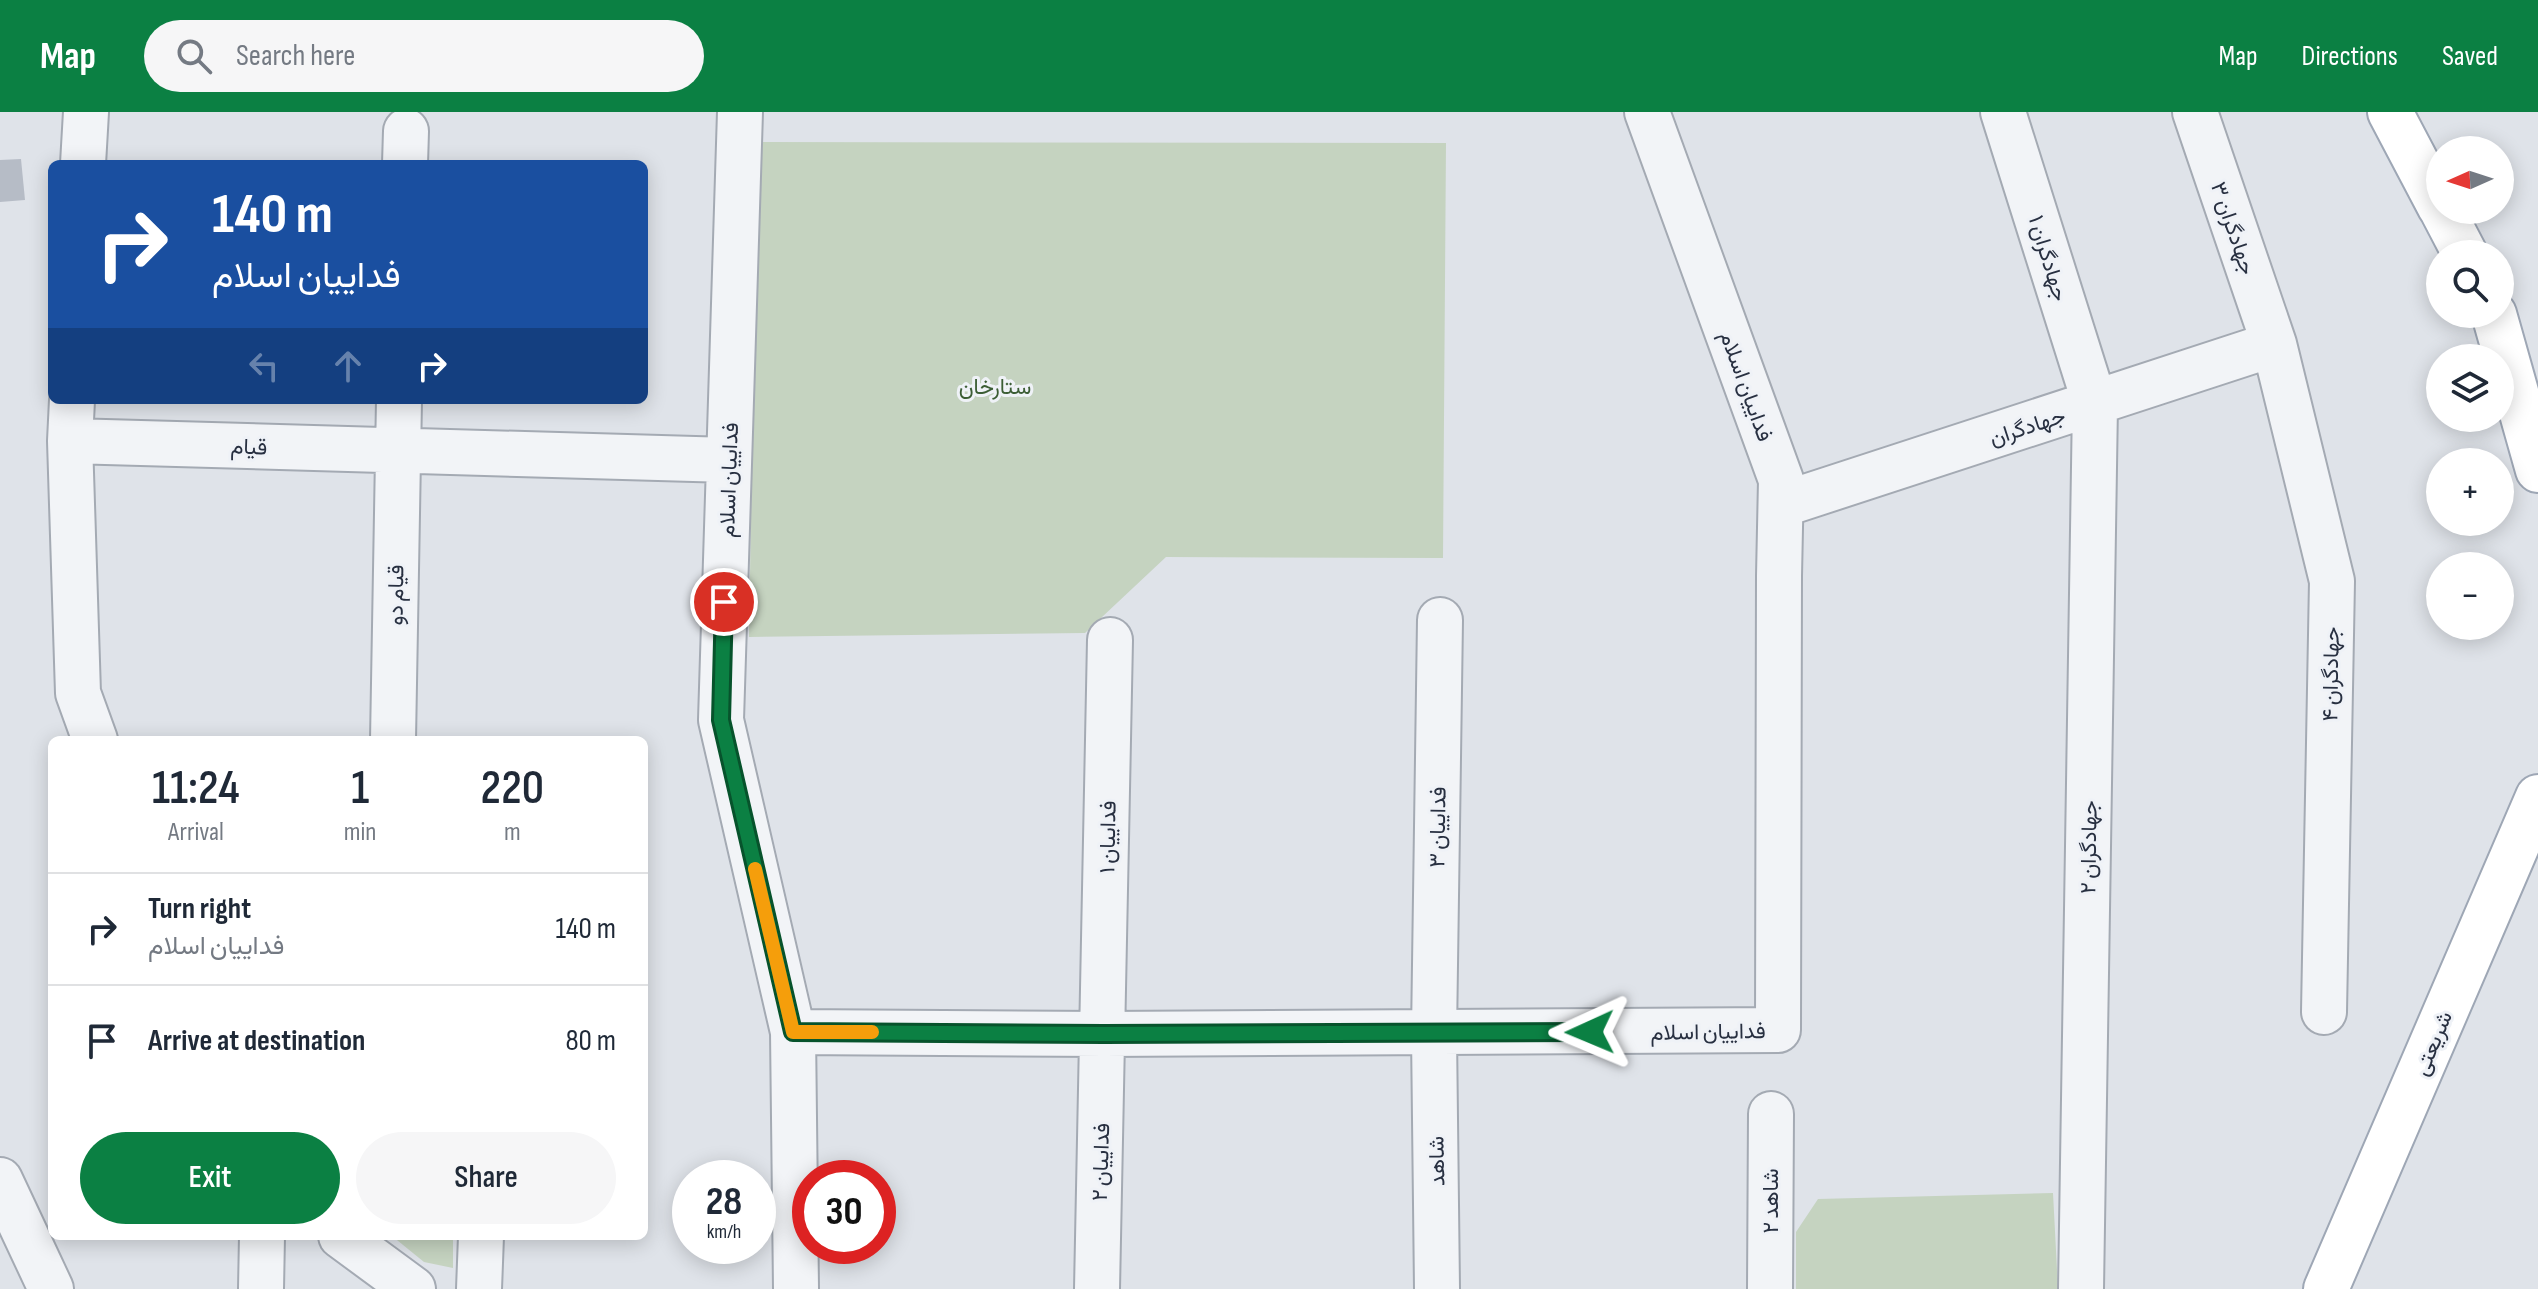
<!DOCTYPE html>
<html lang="en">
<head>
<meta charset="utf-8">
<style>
	:root { --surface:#fff; --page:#f6f6f7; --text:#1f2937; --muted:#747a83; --line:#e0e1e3; --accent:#0b8043 }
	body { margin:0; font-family:"Sofia Sans Condensed",Vazirmatn,sans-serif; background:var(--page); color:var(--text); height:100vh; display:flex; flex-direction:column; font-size:30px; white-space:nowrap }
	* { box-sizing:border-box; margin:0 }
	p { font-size:26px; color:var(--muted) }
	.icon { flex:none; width:44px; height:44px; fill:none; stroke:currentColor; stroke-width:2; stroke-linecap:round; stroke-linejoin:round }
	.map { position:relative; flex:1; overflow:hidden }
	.details { position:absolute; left:48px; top:624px; width:600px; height:504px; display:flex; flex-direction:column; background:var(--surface); border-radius:12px; box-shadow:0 4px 20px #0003 }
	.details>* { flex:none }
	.hud { position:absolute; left:48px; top:48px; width:600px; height:244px; border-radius:12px; box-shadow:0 4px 20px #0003; background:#1a4fa0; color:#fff; overflow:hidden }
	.needle { width:52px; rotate:267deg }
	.fabs { position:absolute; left:2426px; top:24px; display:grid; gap:16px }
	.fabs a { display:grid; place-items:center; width:88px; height:88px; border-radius:50%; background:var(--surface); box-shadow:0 4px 20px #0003; font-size:40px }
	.speed { position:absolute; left:672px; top:1048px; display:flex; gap:16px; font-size:40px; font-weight:700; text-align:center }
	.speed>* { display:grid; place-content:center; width:104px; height:104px; border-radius:50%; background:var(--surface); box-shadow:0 4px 20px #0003; line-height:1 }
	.speed small { font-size:20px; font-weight:400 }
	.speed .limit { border:12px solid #d22; background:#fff; color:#111 }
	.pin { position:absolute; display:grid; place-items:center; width:68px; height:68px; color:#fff; margin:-34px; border:4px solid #fff; border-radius:50%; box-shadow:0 2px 8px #0007 }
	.me { position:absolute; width:88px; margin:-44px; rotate:269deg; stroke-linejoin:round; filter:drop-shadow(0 0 6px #0008) }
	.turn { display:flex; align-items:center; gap:28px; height:168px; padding:0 32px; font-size:36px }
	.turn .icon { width:104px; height:104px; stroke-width:2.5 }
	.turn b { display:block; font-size:56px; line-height:68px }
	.lanes { display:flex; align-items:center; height:76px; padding:0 32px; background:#0003; justify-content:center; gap:40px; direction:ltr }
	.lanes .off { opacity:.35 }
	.eta { display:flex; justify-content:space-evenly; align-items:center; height:136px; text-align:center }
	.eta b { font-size:48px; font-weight:600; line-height:56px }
	.cta { display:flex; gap:16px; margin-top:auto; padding:16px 32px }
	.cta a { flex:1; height:92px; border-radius:48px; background:var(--accent); color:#fff; font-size:32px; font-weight:600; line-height:92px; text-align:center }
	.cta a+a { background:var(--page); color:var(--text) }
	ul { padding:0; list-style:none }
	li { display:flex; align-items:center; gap:24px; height:112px; padding:0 32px; border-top:2px solid var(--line) }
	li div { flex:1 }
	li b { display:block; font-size:30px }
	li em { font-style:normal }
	header { display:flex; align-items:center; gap:48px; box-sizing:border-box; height:112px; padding:0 40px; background:var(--accent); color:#fff }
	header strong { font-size:38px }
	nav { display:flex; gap:44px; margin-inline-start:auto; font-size:28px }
	.search { width:560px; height:72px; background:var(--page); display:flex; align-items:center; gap:20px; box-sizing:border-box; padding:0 28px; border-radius:44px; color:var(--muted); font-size:30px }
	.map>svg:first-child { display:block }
	.green { fill:#c5d3c0 }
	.building { fill:#b6bcc6 }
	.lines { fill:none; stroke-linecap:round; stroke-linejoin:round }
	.minor-casing { stroke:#a4aab3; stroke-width:48 }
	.major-casing { stroke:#9ea7b5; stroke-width:48 }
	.minor { stroke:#f2f4f7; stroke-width:44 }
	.major { stroke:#fff; stroke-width:44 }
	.route-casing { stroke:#07532c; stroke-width:20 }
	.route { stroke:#0b8043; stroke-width:14 }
	.slow { stroke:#f59e0b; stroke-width:14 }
	.labels { text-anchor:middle; stroke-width:6; stroke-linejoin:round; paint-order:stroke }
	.street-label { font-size:22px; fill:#283041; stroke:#eff2f7 }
	.park-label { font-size:22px; fill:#3b5d34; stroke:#eff2f7 }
</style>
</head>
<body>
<header>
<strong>Map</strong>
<div class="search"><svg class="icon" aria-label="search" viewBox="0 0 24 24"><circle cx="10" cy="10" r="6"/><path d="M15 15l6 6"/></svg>Search here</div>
<nav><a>Map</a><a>Directions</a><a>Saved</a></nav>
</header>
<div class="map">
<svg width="2538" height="1177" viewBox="0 0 2538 1177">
	<rect width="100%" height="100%" fill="#dfe3e9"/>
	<!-- green -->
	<path class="green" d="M757 30 1446 31 1443 446 1166 445 1085 521 749 525Z
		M2053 1081 2058 1177H1796V1120L1818 1087Z
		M392 1124H453V1156L424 1150Z"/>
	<!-- building -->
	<path class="building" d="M21 47 25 88 0 90V48Z"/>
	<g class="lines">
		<defs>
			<path id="minor" d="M740 0 721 608 793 920 796 1177
				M2003 0 2095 292 2081 1177
				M2195 0 2274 232 2332 469 2324 900
				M83 52 86 0
				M405 52 406 19
				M72 288 70 329 78 581 95 628
				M70 329 729 348
				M1781 393 2274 232
				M393 628 399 288
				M793 920 1104 922 1778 918 1779 464 1781 368 1647 0
				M0 1068 51 1177
				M341 1124 413 1177
				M261 1177 262 1124
				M479 1177 481 1124
				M1097 1177 1110 528
				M1437 1177 1434 922 1440 508
				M1770 1177 1771 1002"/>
			<path id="major" d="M2390 0 2440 95
				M2442 98 2465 142
				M2494 202 2538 358
				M2326 1177 2538 685"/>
		</defs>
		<!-- minor casing -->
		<use href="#minor" class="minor-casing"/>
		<!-- major casing -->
		<use href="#major" class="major-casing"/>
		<!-- minor -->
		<use href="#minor" class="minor"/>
		<!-- major -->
		<use href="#major" class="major"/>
	</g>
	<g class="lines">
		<defs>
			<path id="route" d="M724 490 721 608 793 920 1104 922 1590 920"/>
		</defs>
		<!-- route casing -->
		<use href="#route" class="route-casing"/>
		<!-- route -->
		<use href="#route" class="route"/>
		<!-- slow -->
		<path class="slow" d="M755 757 793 920H872"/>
	</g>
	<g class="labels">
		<!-- street labels -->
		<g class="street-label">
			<text transform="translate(2234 116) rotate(71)" y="8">جهادگران ۳</text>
			<text transform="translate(2049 146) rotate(73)" y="8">جهادگران ۱</text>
			<text transform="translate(1747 274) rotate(70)" y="8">فداییان اسلام</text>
			<text transform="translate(2027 314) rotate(-18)" y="8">جهادگران</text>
			<text transform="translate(249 334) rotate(2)" y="8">قیام</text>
			<text transform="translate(728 368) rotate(-88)" y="8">فداییان اسلام</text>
			<text transform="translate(395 483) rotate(-89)" y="8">قیام دو</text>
			<text transform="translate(2330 562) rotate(-89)" y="8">جهادگران ۴</text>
			<text transform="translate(1437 715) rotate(-89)" y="8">فداییان ۳</text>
			<text transform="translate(1107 725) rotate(-89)" y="8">فداییان ۱</text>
			<text transform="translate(2088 735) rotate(-89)" y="8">جهادگران ۲</text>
			<text transform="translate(1708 919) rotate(-1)" y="8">فداییان اسلام</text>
			<text transform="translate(2432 931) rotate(-67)" y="8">شریعتی</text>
			<text transform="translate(1436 1049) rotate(-91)" y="8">شاهد</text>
			<text transform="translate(1100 1050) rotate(-88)" y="8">فداییان ۲</text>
			<text transform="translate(1770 1089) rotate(-90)" y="8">شاهد ۲</text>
		</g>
		<!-- park labels -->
		<g class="park-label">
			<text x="995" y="282">ستارخان</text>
		</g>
	</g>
</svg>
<div class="fabs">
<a><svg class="needle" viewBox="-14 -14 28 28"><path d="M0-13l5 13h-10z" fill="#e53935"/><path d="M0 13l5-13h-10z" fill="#747a83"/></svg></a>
<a><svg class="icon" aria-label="search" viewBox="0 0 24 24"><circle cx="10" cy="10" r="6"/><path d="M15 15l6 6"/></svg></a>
<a><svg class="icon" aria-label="layers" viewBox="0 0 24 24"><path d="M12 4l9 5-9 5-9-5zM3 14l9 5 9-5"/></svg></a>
<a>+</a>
<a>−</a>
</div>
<div class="speed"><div>28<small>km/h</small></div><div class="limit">30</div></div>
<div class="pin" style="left:724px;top:490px;background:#d93025"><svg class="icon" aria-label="arrive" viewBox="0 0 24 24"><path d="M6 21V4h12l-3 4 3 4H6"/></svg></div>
<svg class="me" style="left:1590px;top:920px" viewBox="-20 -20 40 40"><path d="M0-17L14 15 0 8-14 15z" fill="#0b8043" stroke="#fff" stroke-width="4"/></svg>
<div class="hud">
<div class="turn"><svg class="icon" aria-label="right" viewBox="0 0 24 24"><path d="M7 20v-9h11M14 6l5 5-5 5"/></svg><div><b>140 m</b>فداییان اسلام</div></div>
<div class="lanes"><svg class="icon off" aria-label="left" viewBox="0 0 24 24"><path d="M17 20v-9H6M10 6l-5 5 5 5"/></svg><svg class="icon off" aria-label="ahead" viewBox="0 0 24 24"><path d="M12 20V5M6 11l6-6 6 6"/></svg><svg class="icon" aria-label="right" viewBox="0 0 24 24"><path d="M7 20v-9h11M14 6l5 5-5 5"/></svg></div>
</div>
<section class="details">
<div class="eta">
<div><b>11:24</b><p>Arrival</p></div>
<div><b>1</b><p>min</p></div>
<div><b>220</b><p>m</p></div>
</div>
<ul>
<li><svg class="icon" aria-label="right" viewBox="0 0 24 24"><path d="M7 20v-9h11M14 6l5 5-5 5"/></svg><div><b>Turn right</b><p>فداییان اسلام</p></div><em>140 m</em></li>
<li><svg class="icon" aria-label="arrive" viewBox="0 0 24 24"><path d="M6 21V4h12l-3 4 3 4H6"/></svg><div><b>Arrive at destination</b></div><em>80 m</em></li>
</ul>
<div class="cta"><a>Exit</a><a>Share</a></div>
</section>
</div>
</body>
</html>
